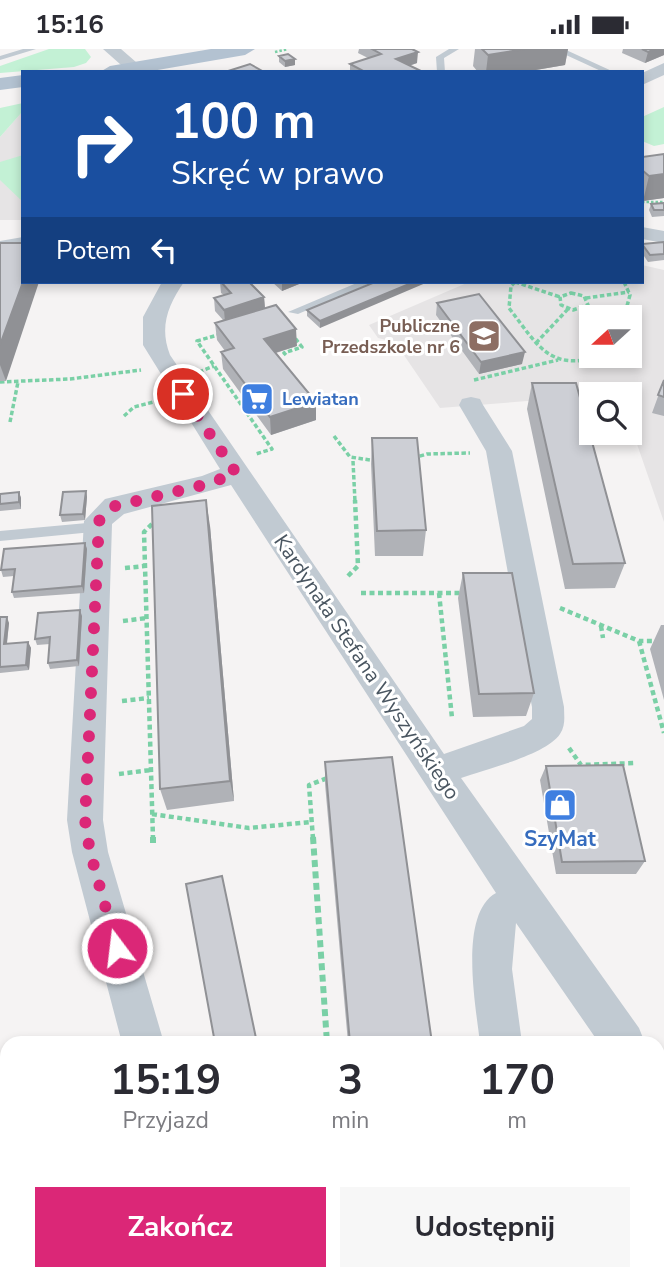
<!DOCTYPE html>
<html lang="pl">
<head>
<meta charset="utf-8">
<style>
	:root { --surface:#fff; --page:#f7f7f7; --text:#2b2b33; --muted:#7c7c81; --accent:#db2777 }
	body { margin:0; font-family:"Nunito Sans",sans-serif; background:var(--page); color:var(--text); height:100vh; display:flex; flex-direction:column; font-size:26px; white-space:nowrap }
	* { box-sizing:border-box; margin:0 }
	p { font-size:23px; color:var(--muted) }
	.icon { flex:none; width:38px; height:38px; fill:none; stroke:currentColor; stroke-width:2; stroke-linecap:round; stroke-linejoin:round }
	.map { position:relative; flex:1; overflow:hidden }
	.side { position:absolute; left:0px; top:987px; width:665px; height:245px; display:flex; flex-direction:column; background:var(--surface); border-radius:21px 21px 0 0; box-shadow:0 4px 10px #0003 }
	.side>* { flex:none }
	.hud { position:absolute; left:21px; top:21px; width:623px; height:214px; border-radius:0px; box-shadow:0 4px 10px #0003; background:#1a4fa0; color:#fff; overflow:hidden }
	.needle { width:46px; rotate:249deg }
	.tools { position:absolute; left:579px; top:256px; display:grid; gap:14px }
	.tools a { display:grid; place-items:center; width:63px; height:63px; border-radius:0px; background:var(--surface); box-shadow:0 4px 10px #0003; font-size:35px }
	.pin { position:absolute; display:grid; place-items:center; width:60px; height:60px; color:#fff; margin:-30px; border:4px solid #fff; border-radius:50%; box-shadow:0 2px 7px #0007 }
	.me { position:absolute; width:77px; margin:-38px; rotate:345deg; stroke-linejoin:round; filter:drop-shadow(0 0 5px #0008) }
	.turn { display:flex; align-items:center; gap:24px; height:147px; padding:0 35px; font-size:32px }
	.turn .icon { width:91px; height:91px; stroke-width:2.5 }
	.turn b { display:block; font-size:49px; line-height:60px }
	.then { display:flex; align-items:center; height:66px; padding:0 35px; background:#0003; gap:14px; font-size:26px }
	.eta { display:flex; justify-content:space-evenly; align-items:center; height:119px; text-align:center }
	.eta b { font-size:42px; font-weight:700; line-height:49px }
	.button { display:flex; gap:14px; margin-top:auto; padding:14px 35px }
	.button a { flex:1; height:80px; border-radius:0px; background:var(--accent); color:#fff; font-size:28px; font-weight:700; line-height:80px; text-align:center }
	.button a+a { background:var(--page); color:var(--text) }
	.status { display:flex; justify-content:space-between; align-items:center; height:49px; padding:0 35px; background:var(--surface); direction:ltr }
	.status svg { height:19px; fill:currentColor }
	.map>svg:first-child { display:block }
	.education { fill:#e6e4e5; fill-rule:evenodd }
	.green { fill:#c3f1d5 }
	.lines { fill:none; stroke-linecap:round; stroke-linejoin:round }
	.path-far3 { stroke:#7ad0a6; stroke-width:2.5; stroke-dasharray:2.5 2; stroke-linecap:butt }
	.path-far2 { stroke:#7ad0a6; stroke-width:3.5; stroke-dasharray:4.5 2.5; stroke-linecap:butt }
	.path-far1 { stroke:#7ad0a6; stroke-width:4.5; stroke-dasharray:5 3.5; stroke-linecap:butt }
	.path { stroke:#7ad0a6; stroke-width:6; stroke-dasharray:7 4.5; stroke-linecap:butt }
	.service { fill:#c1cad2; fill-rule:evenodd }
	.minor { fill:#c1cad2; fill-rule:evenodd }
	.primary { fill:#b3c2d1; fill-rule:evenodd }
	.wall { fill:#b0b2b7 }
	.shaded-wall { fill:#909195 }
	.building { fill:#cdcfd5; stroke:#909195; stroke-width:2 }
	.route { stroke:#db2777; stroke-width:12; stroke-dasharray:0 21.6 }
	.labels { text-anchor:middle; stroke-width:6; stroke-linejoin:round; paint-order:stroke }
	.far-education-label { font-size:18px; font-weight:bold; fill:#785e54; stroke:#fff; text-anchor:end }
	.far-shop-label { font-size:18px; font-weight:bold; fill:#366cbe; stroke:#fff; text-anchor:start }
	.street-label { font-size:21px; fill:#4a5661; stroke:#fff }
	.shop-label { font-size:21px; font-weight:bold; fill:#366cbe; stroke:#fff }
</style>
</head>
<body>
<div class="status"><b>15:16</b><svg viewBox="0 0 49 12"><path d="M0 12V9h3v3zM5 12V6h3v6zM10 12V3h3v9zM15 12V0h3v12zM26 1h20v11H26zM47 4h2v5h-2z"/></svg></div>
<div class="map">
<svg width="664" height="1232" viewBox="0 0 664 1232">
	<rect width="100%" height="100%" fill="#f5f3f3"/>
	<!-- education -->
	<path class="education" d="M23 62V171H0V88Z
		M642 216 664 221V473L630 375 640 343 592 345 591 347 440 359 395 293 378 289 369 276 469 233H642ZM592 268H630V306H592Z"/>
	<!-- green -->
	<path class="green" d="M49 0H85L91 8 86 14 74 18 0 24V17Z
		M23 54V62L0 88V59Z
		M664 58V95L654 97 642 92V68Z
		M23 106V153L0 131V113Z"/>
	<g class="lines">
		<!-- path-far3 -->
		<path class="path-far3" d="M275 3 288 0
			M642 153H664"/>
		<!-- path-far2 -->
		<path class="path-far2" d="M515 233 511 237 509 259C539 298 550 324 604 306
			M515 233 560 248
			M624 233 630 246 624 268
			M571 244 584 247 588 256 573 261 561 256 560 248Z
			M586 249 629 243
			M586 258 603 268
			M221 285 197 292 272 400 256 405
			M536 294 568 260
			M286 306 284 304 302 298 295 289
			M199 323 214 317
			M474 331 558 311
			M0 333 70 330 141 321
			M124 367 134 358 161 351
			M10 373 18 333
			M334 387 350 408 377 412
			M413 409 427 405 470 404
			M353 412 355 453"/>
		<!-- path-far1 -->
		<path class="path-far1" d="M152 475 144 483 153 790
			M125 519 145 517
			M348 527 358 517 355 451
			M361 544H462
			M439 544 452 669
			M560 559 639 592H664
			M123 572 147 569
			M601 577 603 589
			M639 592 664 684
			M122 652 149 649
			M569 699 581 716 635 714
			M119 725 151 721
			M152 765 249 779 311 773
			M313 790 309 736 330 728"/>
		<!-- path -->
		<path class="path" d="M153 788V794
			M313 788 327 994
			M343 1225 344 1232"/>
		<!-- service -->
		<path class="service" d="M23 0H36L0 11V7Z
			M449 0H459L444 9 445 23H437L436 8Z
			M553 0H564L614 23H603Z
			M273 21H277L278 23H269Z
			M23 188V194L0 198V192Z
			M359 233H373L298 265 288 263Z
			M98 473 105 478 103 482 0 492V482Z"/>
		<!-- minor -->
		<path class="minor" d="M103 0H121L144 20 142 23H129Z
			M664 14V26L642 36V24Z
			M642 178 664 182V194L642 190Z
			M162 233H184C168 256 159 278 170 306L444 705 524 677 532 670V658L486 402 459 356 462 350 471 348 480 350 483 356 512 402 564 658C564 667 566 676 560 685 546 706 486 720 461 729L639 979 645 994H599L516 874 512 920 522 994H480C476 958 458 865 496 844L231 436 124 465 112 475 103 771 108 803 164 994H122L72 803 67 771 84 472 105 450 202 427 220 420 143 296V268Z
			M658 1017 664 1019V1067L658 1065Z
			M182 1225H230L232 1232H184Z
			M494 1225H542L541 1232H493Z"/>
		<!-- primary -->
		<path class="primary" d="M211 0H255L245 6 146 23H100L110 17Z
			M23 26V38L0 41V29Z"/>
	</g>
	<!-- wall -->
	<path class="wall" d="M359 0H412L417 14 409 17 419 23H350V15L368 9 358 4Z
		M475 0H568L565 16 524 23H478L473 17Z
		M623 0H664V6L645 14 622 4Z
		M279 7 295 10V16L285 18 279 13Z
		M642 108 664 149 642 152Z
		M664 154V167L652 168 649 161 651 155Z
		M664 193V211L648 213 642 204V195Z
		M0 194 6 332H0Z
		M220 233H249L264 248 265 259 297 297 276 304 316 353V371L271 386 223 320 221 303 225 302 217 291 215 274 223 271 215 262 214 249 224 246 221 244Z
		M272 233H304L282 242Z
		M375 233 320 279 307 267V261Z
		M437 254 522 315 479 325 436 266Z
		M664 331V367L652 364Z
		M532 334 625 514 615 539 565 540 527 360Z
		M372 389 426 481 423 507H375L371 415Z
		M86 442 87 448 85 471 62 473 60 466Z
		M19 443 21 449V460L0 462V445Z
		M210 477 234 752 167 761 160 740Z
		M85 494 87 500 84 544 14 549 12 543 14 527 3 528 1 521Z
		M463 524 534 644 526 667 473 668 458 549Z
		M82 567 79 617 50 620 48 614 50 595 37 596 35 590Z
		M0 568 9 574 7 595 28 593 31 599 29 621 0 624Z
		M661 576H664V651L650 600Z
		M325 713 432 994H348L325 735Z
		M546 717 645 812 636 825H556L540 731Z"/>
	<!-- shaded-wall -->
	<path class="shaded-wall" d="M525 0H568L565 16 524 23H486L488 6Z
		M655 0H664V6L645 14 648 3Z
		M418 3 417 14 396 21V10Z
		M295 10V16L285 18V12Z
		M664 125V149L643 152 649 127Z
		M23 233H39L6 332 0 316V296Z
		M282 233H304L282 242Z
		M414 233H428L320 279V272Z
		M264 248 265 260 225 273 224 261Z
		M296 280 297 297 265 307 264 290Z
		M525 303 522 315 479 325 481 313Z
		M316 353V371L271 386 270 368Z
		M86 442 87 448 85 471 83 465Z
		M19 443 21 449V460L19 453Z
		M206 451 210 477 234 752 230 732Z
		M85 494 87 500 84 544 82 537Z
		M80 561 82 567 79 617 77 611Z
		M7 568 9 574 6 601 4 595Z
		M28 593 31 599 29 621 26 616Z"/>
	<!-- building -->
	<path class="building" d="M372 0H412L418 3 396 10 419 21 415 23H365L350 15 381 5Z
		M482 0H525L488 6Z
		M642 0H655L648 3Z
		M288 5 295 10 285 12 279 7Z
		M250 15 264 23H225Z
		M664 105V125L649 127 642 121V108Z
		M664 154V161H654L651 155Z
		M664 193V205L650 206 642 195Z
		M0 194H23V233L0 296Z
		M221 233H249L264 248 224 261 214 249 231 244Z
		M375 233H414L320 272 307 261Z
		M479 245 525 303 481 313 437 254Z
		M276 256 296 280 264 290 316 353 270 368 221 303 234 299 215 274Z
		M664 331V348L658 346Z
		M532 334H576L625 514 573 515Z
		M372 389H417L426 481 377 482Z
		M86 442 83 465 60 466 63 443Z
		M19 443V453L0 455V445Z
		M206 451 230 732 160 740 152 457Z
		M85 494 82 537 12 543 15 520 1 521 4 500Z
		M463 524H512L534 644 479 645Z
		M80 561 77 611 48 614 50 588 35 590 38 564Z
		M0 568H7L4 595 28 593 26 616 0 618Z
		M392 708 432 994H350L325 713Z
		M623 716 645 812 562 813 546 717Z
		M222 827 257 994H215L186 835Z"/>
	<g class="lines">
		<!-- route -->
		<path class="route" d="M117 899 90 803 85 771 99 472 115 457 208 435 236 424 183 345"/>
	</g>
	<!-- icons -->
	<defs>
		<symbol id="school-square" viewBox="-11 -11 22 22"><rect x="-9" y="-9" width="18" height="18" rx="4" fill="#8d6e63" stroke="#fff"/><path d="M0-5L7-2L0 1L-7-2ZM-4 1L0 2.5L4 1V4Q0 6-4 4Z" fill="#fff"/></symbol>
		<symbol id="supermarket-square" viewBox="-11 -11 22 22"><rect x="-9" y="-9" width="18" height="18" rx="4" fill="#3f7fe0" stroke="#fff"/><path d="M-6-5.5h2.5l.6 2H6L4.5 2H-2.5L-4.4-4H-6ZM-1.5 3.2a1.3 1.3 0 1 0 .1 0ZM3 3.2a1.3 1.3 0 1 0 .1 0Z" fill="#fff"/></symbol>
		<symbol id="shop-square" viewBox="-11 -11 22 22"><rect x="-9" y="-9" width="18" height="18" rx="4" fill="#3f7fe0" stroke="#fff"/><path d="M-5-2.5h2.3a2.7 3.5 0 0 1 5.4 0H5L5.5 6h-11ZM-1.5-2.5h3a1.5 2.3 0 0 0-3 0Z" fill="#fff"/></symbol>
	</defs>
	<g fill-rule="evenodd">
		<use href="#school-square" x="465" y="268" width="38" height="38"/>
		<use href="#supermarket-square" x="238" y="331" width="38" height="38"/>
		<use href="#shop-square" x="541" y="737" width="38" height="38"/>
	</g>
	<g class="labels">
		<!-- far-education labels -->
		<g class="far-education-label">
			<text x="460" y="283">Publiczne<tspan x="460" dy="21">Przedszkole nr 6</tspan></text>
		</g>
		<!-- far-shop labels -->
		<g class="far-shop-label">
			<text x="282" y="356">Lewiatan</text>
		</g>
		<!-- street labels -->
		<g class="street-label">
			<text transform="translate(367 618) rotate(56)" y="7">Kardynała Stefana Wyszyńskiego</text>
		</g>
		<!-- shop labels -->
		<g class="shop-label">
			<text x="560" y="797">SzyMat</text>
		</g>
	</g>
</svg>
<div class="tools">
<a><svg class="needle" viewBox="-14 -14 28 28"><path d="M0-13l5 13h-10z" fill="#e53935"/><path d="M0 13l5-13h-10z" fill="#7c7c81"/></svg></a>
<a><svg class="icon" aria-label="search" viewBox="0 0 24 24"><circle cx="10" cy="10" r="6"/><path d="M15 15l6 6"/></svg></a>
</div>
<div class="pin" style="left:183px;top:345px;background:#d93025"><svg class="icon" aria-label="arrive" viewBox="0 0 24 24"><path d="M6 21V4h12l-3 4 3 4H6"/></svg></div>
<svg class="me" style="left:117px;top:899px" viewBox="-20 -20 40 40"><circle r="17" fill="#db2777" stroke="#fff" stroke-width="3"/><path d="M0-11L8 9 0 5-8 9z" fill="#fff"/></svg>
<div class="hud">
<div class="turn"><svg class="icon" aria-label="right" viewBox="0 0 24 24"><path d="M7 20v-9h11M14 6l5 5-5 5"/></svg><div><b>100 m</b>Skręć w prawo</div></div>
<div class="then">Potem<svg class="icon" aria-label="left" viewBox="0 0 24 24"><path d="M17 20v-9H6M10 6l-5 5 5 5"/></svg></div>
</div>
<section class="side">
<div class="eta">
<div><b>15:19</b><p>Przyjazd</p></div>
<div><b>3</b><p>min</p></div>
<div><b>170</b><p>m</p></div>
</div>
<div class="button"><a>Zakończ</a><a>Udostępnij</a></div>
</section>
</div>
</body>
</html>
